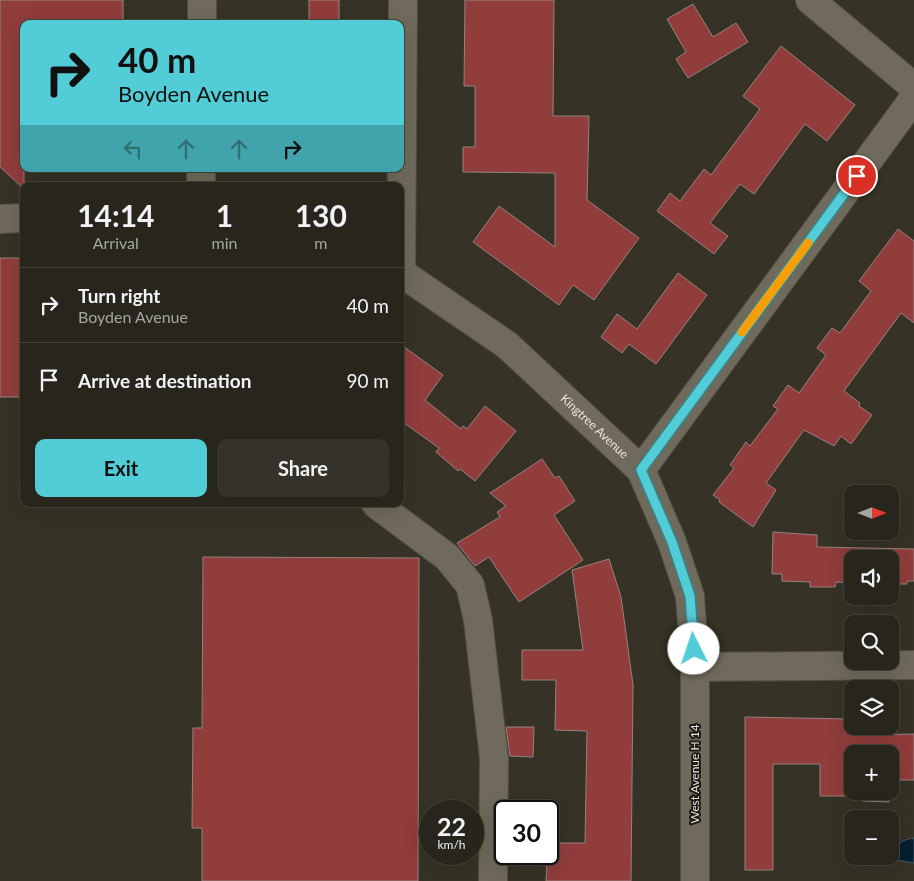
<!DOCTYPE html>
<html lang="en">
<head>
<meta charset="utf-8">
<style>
	:root { --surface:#28261c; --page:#343229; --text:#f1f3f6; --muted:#a5a5a3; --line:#44433b; --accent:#52ccd6 }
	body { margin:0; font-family:Lato,sans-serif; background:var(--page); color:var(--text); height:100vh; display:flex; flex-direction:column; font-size:19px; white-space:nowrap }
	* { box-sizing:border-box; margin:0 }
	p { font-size:16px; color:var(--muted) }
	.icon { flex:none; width:28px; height:28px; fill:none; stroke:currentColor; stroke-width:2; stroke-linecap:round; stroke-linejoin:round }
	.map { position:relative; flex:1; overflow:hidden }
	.drawer { position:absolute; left:20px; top:182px; width:384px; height:325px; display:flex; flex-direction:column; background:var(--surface); border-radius:10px; box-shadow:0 5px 20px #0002,0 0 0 1px var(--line) }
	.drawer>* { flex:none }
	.banner { position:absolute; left:20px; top:20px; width:384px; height:152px; border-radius:10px; box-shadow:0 5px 20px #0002,0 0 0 1px var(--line); background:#52ccd6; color:#111; overflow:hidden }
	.needle { width:32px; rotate:90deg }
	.tools { position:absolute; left:844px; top:485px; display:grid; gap:10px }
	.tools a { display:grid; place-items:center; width:55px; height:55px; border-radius:10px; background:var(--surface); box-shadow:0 5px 20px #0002,0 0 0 1px var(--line); font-size:25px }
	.speed { position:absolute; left:419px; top:800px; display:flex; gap:10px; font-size:25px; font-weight:700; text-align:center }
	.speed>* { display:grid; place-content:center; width:65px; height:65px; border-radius:50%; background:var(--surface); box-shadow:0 5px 20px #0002,0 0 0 1px var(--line); line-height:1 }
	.speed small { font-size:12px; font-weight:400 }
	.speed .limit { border:2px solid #111; border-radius:8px; background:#fff; color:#111 }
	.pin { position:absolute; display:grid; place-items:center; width:42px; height:42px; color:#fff; margin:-21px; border:2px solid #fff; border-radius:50%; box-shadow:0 1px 5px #0007 }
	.me { position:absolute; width:55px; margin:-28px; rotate:356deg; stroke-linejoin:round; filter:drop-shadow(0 0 4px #0008) }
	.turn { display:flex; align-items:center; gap:18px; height:105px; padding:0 15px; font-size:22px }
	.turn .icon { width:65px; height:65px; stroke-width:2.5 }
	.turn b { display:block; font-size:35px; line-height:42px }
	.lanes { display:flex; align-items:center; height:48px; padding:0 15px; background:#0003; justify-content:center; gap:25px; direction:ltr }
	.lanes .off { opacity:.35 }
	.eta { display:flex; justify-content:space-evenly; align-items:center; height:85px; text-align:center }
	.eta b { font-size:30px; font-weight:700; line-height:35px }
	.button { display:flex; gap:10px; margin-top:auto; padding:10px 15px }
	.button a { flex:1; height:58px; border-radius:10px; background:var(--accent); color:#111; font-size:20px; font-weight:700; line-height:58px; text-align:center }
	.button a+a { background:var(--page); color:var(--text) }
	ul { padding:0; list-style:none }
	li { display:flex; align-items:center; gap:15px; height:75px; padding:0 15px; border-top:1px solid var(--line) }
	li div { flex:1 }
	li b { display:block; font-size:19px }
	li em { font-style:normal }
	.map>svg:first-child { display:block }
	.water { fill:#051f30; stroke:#4a5b64 }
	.building { fill:#903d3c; stroke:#968381 }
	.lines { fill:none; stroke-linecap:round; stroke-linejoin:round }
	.minor-casing { stroke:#534f44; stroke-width:30 }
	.minor { stroke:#6f6a5b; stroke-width:28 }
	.route-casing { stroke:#35858b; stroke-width:12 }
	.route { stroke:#52ccd6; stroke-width:9 }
	.slow { stroke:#f59e0b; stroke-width:9 }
	.labels { text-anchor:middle; stroke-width:4; stroke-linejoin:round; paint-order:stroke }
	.street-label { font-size:12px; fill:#eae7df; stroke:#1c1a14 }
</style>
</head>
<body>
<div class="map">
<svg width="914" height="881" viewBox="0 0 914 881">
	<rect width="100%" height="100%" fill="#363225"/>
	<!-- water -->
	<path class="water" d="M914 838V863L895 860C895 846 899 840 914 838Z"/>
	<!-- building -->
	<path class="building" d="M0 0H123V24H24V189L0 167Z
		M309 0H339V24H309Z
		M465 0H554L553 116H589L587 200 639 238 594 300 573 285 559 305 473 242 499 206 555 247V173L463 172V147H475V86H464Z
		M693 4 713 37 736 23 748 42 688 78 676 59 686 52 667 19Z
		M781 46 855 105 827 141 805 124 754 194 740 184 710 223 728 236 714 254 657 211 670 193 680 201 704 169 711 175 760 109 743 96Z
		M898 229 914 241V323L901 313 844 391 860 403 859 406 872 415 851 444 841 436 834 446 804 430 766 483 776 490 753 527 719 502 720 500 713 495 734 468 730 465 746 442 750 446 778 409 773 406 788 385 799 393 826 355 817 348 832 328 840 333 871 291 859 281Z
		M0 258H24V397H0Z
		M678 273 707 295 656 364 629 344 622 353 601 337 617 314 637 329Z
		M400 344 443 375 425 400 461 429 463 426 467 429 485 406 516 431 475 481 460 469 458 471 436 452 439 448 400 420Z
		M542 459 555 478 559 476 575 501 554 515 583 560 519 602 489 557 475 566 457 543 500 517 497 512 506 506 490 493Z
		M773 532 817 535V547L914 549V581H907V584H890V559H852V583L836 582 835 587H810V582L782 581V574H772Z
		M203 557 419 558 418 881H202V828H192L193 728H202Z
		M609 559 621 597 633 685 631 881H546L548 843H585L587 731 555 730 556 680H522V650H583L572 570Z
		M745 717 852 719V726H866V735L914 734V780H890V754H852V791H889V802L862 801V796H820V764H773V870H745Z
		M506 727H534L533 757 510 756Z"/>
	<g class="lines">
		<defs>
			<g id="minor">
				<path d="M810 0 914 87"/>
				<path d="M202 24V0"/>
				<path d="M201 186V169"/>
				<path d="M0 219 24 218"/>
				<path id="s1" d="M400 272 507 345 641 470 672 542 690 596 695 667V881"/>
				<path d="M401 272 403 0"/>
				<path d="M641 470 914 98"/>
				<path d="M376 504 447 557 470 585 478 620 494 758 493 881"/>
				<path d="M695 667 914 665"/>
			</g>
		</defs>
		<!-- minor casing -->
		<use href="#minor" class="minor-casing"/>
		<!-- minor -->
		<use href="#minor" class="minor"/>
	</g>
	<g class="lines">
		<defs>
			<path id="route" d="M694 649 690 596 672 542 641 470 857 176"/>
		</defs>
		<!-- route casing -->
		<use href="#route" class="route-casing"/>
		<!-- route -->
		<use href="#route" class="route"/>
		<!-- slow -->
		<path class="slow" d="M742 332 808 243"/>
	</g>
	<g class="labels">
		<!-- street labels -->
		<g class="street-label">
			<text dy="4" stroke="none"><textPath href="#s1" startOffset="249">Kingtree Avenue</textPath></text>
			<text transform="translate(695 774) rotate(-90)" y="4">West Avenue H 14</text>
		</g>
	</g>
</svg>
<div class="tools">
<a><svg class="needle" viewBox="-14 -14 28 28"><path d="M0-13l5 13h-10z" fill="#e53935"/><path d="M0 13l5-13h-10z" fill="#a5a5a3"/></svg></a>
<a><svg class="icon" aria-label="sound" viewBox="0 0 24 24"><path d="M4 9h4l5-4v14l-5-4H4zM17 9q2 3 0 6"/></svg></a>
<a><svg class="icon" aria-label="search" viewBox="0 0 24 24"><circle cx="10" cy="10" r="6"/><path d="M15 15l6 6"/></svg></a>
<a><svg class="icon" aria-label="layers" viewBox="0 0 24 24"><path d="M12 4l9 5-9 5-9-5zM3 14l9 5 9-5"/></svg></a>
<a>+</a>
<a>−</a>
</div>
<div class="speed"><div>22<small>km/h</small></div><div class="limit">30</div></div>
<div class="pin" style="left:857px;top:176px;background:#d93025"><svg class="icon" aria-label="arrive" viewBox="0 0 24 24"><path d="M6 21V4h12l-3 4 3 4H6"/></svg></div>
<svg class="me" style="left:694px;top:649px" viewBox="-20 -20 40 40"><circle r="19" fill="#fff"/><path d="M0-13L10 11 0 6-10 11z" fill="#52ccd6"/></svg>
<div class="banner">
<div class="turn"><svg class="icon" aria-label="right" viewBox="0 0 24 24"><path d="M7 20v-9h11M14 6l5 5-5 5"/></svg><div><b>40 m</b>Boyden Avenue</div></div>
<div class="lanes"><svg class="icon off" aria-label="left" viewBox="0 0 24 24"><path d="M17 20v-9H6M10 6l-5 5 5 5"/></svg><svg class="icon off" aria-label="ahead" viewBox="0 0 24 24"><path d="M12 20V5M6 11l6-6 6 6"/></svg><svg class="icon off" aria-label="ahead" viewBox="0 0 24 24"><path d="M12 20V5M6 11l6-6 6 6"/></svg><svg class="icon" aria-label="right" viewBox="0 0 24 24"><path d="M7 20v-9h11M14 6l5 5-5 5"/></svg></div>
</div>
<section class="drawer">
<div class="eta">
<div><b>14:14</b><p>Arrival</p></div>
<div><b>1</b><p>min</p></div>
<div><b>130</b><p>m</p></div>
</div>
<ul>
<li><svg class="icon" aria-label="right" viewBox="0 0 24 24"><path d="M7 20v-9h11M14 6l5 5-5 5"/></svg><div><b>Turn right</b><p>Boyden Avenue</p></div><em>40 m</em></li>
<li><svg class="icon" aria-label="arrive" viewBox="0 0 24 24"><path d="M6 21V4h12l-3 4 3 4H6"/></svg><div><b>Arrive at destination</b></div><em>90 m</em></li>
</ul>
<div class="button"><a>Exit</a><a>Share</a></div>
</section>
</div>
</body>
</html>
